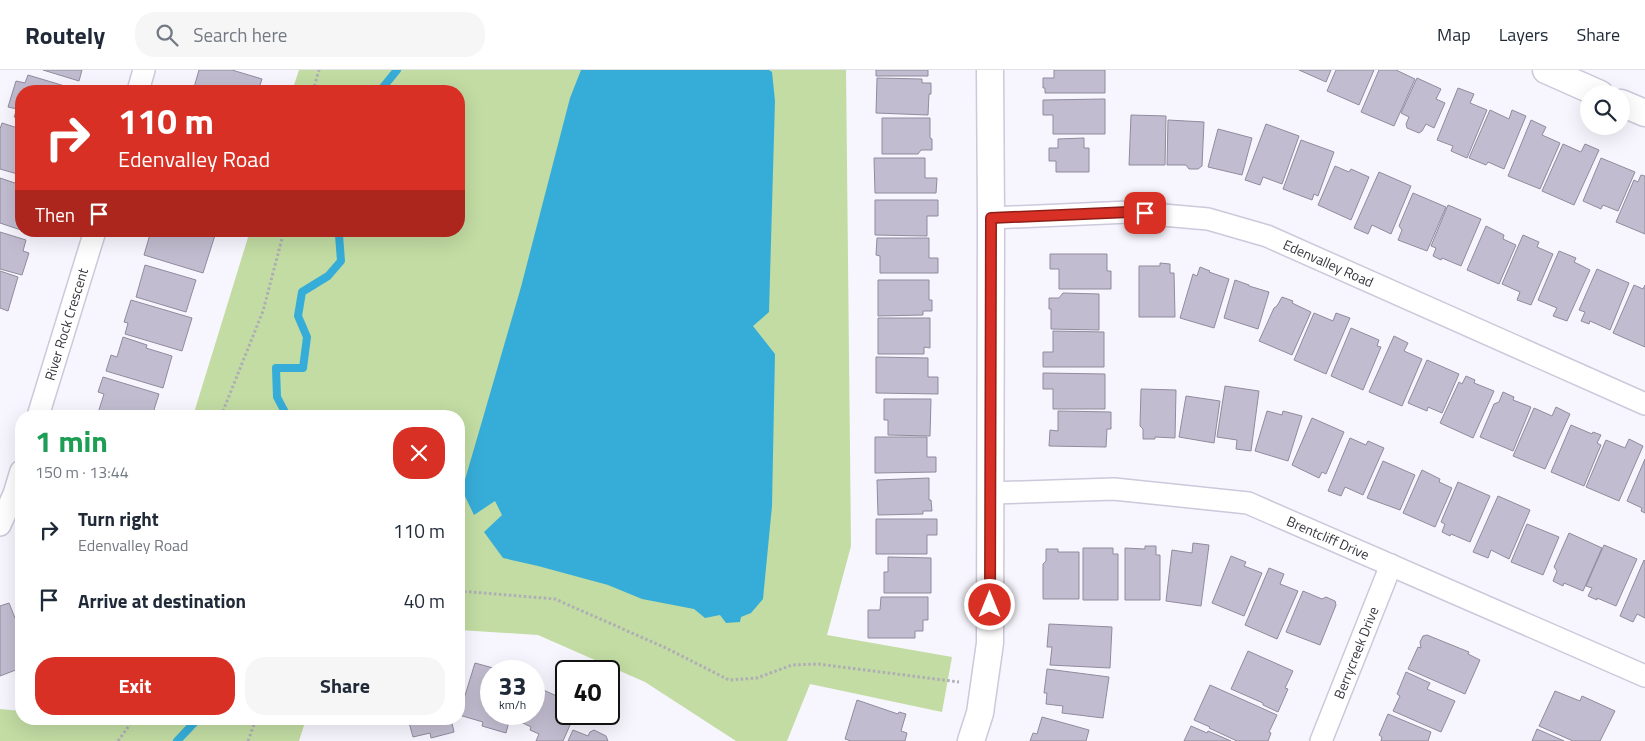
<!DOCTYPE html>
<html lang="en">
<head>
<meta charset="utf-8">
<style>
	:root { --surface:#fff; --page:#f6f6f7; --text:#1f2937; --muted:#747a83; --line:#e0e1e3; --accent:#d93025 }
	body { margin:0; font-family:"Titillium Web",sans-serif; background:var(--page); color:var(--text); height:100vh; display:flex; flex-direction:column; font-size:19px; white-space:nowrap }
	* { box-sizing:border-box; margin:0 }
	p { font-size:16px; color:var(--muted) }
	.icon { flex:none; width:28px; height:28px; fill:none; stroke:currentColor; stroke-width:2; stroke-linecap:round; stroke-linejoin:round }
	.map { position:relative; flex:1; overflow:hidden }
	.panel { position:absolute; left:15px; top:340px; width:450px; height:315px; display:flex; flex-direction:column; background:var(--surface); border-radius:20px; box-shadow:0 5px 20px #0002 }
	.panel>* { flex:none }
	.top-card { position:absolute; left:15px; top:15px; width:450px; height:152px; border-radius:20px; box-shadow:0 5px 20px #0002; background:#d93025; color:#fff; overflow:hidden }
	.tools { position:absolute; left:1580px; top:15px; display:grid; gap:10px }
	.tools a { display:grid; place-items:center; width:50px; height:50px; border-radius:50%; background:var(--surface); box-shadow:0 5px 20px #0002; font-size:25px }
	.speed { position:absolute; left:480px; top:590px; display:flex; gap:10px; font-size:25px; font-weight:700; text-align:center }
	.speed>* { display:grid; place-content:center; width:65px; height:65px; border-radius:50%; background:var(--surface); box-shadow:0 5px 20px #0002; line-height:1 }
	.speed small { font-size:12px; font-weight:400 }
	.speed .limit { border:2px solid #111; border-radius:8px; background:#fff; color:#111 }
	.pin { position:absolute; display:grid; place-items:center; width:42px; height:42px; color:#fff; margin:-21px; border-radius:10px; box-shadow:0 2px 8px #0006 }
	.me { position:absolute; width:55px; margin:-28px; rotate:0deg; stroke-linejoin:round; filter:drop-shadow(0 0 4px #0008) }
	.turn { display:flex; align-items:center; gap:18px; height:105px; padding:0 20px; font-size:22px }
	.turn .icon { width:65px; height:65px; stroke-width:2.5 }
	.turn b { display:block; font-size:35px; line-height:42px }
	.then { display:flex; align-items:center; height:48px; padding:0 20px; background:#0003; gap:10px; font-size:19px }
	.round { display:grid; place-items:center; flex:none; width:52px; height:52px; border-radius:20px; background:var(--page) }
	.head { display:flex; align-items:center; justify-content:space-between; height:85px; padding:0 20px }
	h1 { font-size:30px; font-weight:700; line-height:38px; color:#1e9e55 }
	.action { display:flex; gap:10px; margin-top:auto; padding:10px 20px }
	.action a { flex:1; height:58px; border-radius:20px; background:var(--accent); color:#fff; font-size:20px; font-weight:700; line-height:58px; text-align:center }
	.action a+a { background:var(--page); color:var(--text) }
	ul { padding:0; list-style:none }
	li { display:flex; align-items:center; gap:15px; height:70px; padding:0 20px }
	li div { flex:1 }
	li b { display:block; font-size:19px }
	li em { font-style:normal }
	header { display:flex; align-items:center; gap:30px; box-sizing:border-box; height:70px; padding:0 25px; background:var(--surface); border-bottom:1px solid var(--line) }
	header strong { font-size:24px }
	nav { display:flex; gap:28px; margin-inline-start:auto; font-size:18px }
	.search { width:350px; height:45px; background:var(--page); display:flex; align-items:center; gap:12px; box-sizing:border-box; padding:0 18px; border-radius:20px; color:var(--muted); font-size:19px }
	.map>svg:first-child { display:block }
	.green { fill:#c2dca3 }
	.water { fill:#36add8 }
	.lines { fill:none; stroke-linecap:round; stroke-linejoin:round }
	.stream { stroke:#36add8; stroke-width:8 }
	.building { fill:#c2bcd0; stroke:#908b9d }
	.minor-casing { stroke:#cdc8db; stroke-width:24 }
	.tertiary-casing { stroke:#cdc8db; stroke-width:29 }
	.path { stroke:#afadb5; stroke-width:3; stroke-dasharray:2.5 2.5; stroke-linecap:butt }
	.minor { stroke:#fff; stroke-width:21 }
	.tertiary { stroke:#fff; stroke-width:26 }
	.route-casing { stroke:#8d1f18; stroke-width:12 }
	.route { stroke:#d93025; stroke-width:9 }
	.labels { text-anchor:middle; stroke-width:5; stroke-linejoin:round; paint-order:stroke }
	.street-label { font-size:14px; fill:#36343c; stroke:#fff }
</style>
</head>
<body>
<header>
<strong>Routely</strong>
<div class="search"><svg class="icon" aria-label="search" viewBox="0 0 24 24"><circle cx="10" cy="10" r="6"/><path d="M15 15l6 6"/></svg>Search here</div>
<nav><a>Map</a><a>Layers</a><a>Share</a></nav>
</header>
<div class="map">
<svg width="1645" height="671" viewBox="0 0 1645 671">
	<rect width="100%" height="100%" fill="#f7f5fd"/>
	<!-- green -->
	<path class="green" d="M299 0H846L851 476 827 565 952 587 942 642 810 614 787 671H736L645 612 538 565 459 560V346H193L250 161H459V21H292Z
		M0 639 21 641V649H87L101 650V649H306L299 671H0Z"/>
	<!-- water -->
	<path class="water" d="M581 0H769L772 2 775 31 769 242 753 256 775 284 772 436 763 529 751 543 741 547 740 552 726 553 720 545 705 548 694 539 642 529 608 515 538 496 503 488 484 462 502 445 495 431 474 445 462 420 521 217 570 28Z"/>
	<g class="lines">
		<!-- stream -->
		<path class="stream" d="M380 21 397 0
			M287 346 277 327 276 298H303L307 267 298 246 302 222 328 206 341 191 339 165 337 161
			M177 671 195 652 193 649"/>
	</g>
	<!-- building -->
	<path class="building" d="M43 0H82L79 11Z
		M199 0H232L262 9 258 21H193Z
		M876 0H928V6H876Z
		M1054 0H1105V23H1045V18H1043V8H1054Z
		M1299 0H1331L1326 12Z
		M1336 0H1374L1359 35 1327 21Z
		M1379 0H1396L1415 9 1394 56 1361 42Z
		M28 5 68 17 66 21H21V49L14 47 17 39 8 37 16 11 25 13Z
		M877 8 922 9V13H931V24H929L928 45 876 43Z
		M1417 8 1441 19 1436 29 1445 33 1434 58 1426 54 1422 61 1419 63 1407 58 1406 54 1409 47 1401 43Z
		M1458 18 1474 24 1470 33 1487 40 1467 88 1451 81 1453 76 1437 70Z
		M1105 29V64H1053V45H1043V30Z
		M1490 40 1509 49 1512 40 1526 46 1504 99 1488 92 1486 95 1469 88Z
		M1131 45 1166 46 1165 95H1129Z
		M882 48H930V68L932 69V80H921L918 84H882Z
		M1168 50 1204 52 1202 96 1198 99H1189L1186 95H1167Z
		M1531 50 1546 57 1542 65 1560 73 1540 119 1508 106Z
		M2 53 21 59V105L0 99V59Z
		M1266 54 1299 66 1282 114 1263 107 1260 115 1245 110Z
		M1218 59 1252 68 1242 105 1208 97Z
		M1084 68V78H1089V102H1056V91H1049V78H1058V69Z
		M1301 70 1334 82 1318 126 1314 124 1312 130 1283 119Z
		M1563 74 1581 82 1585 74 1599 80 1574 135 1542 121Z
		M874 88H925V108H937L936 123H875Z
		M1601 88 1635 102 1618 141 1603 135 1601 139 1583 131Z
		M1335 96 1349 102 1351 99 1369 107 1351 150 1318 135Z
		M1379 102 1411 116 1391 164 1372 155 1368 164 1354 158Z
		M1641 105 1645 106V164L1616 152 1634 110 1638 112Z
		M0 108 21 115V160L0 153Z
		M1413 123 1446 137 1427 181 1398 170 1402 160 1399 156Z
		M875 130H938V146H927V166L875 165Z
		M1448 135 1481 149 1461 196 1442 188 1441 190 1433 186 1436 178 1431 176Z
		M1486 156 1504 165 1503 169 1516 175 1499 214 1467 200Z
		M151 161H212L216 162 203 203 144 185Z
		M0 162 26 170 23 181 29 183 22 205 0 199Z
		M1523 165 1539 172 1537 177 1553 184 1531 235 1517 230 1520 222 1502 214Z
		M877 168H929V188H938V203H880V186L876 185Z
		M1559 181 1576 188 1574 192 1590 200 1567 251 1553 246 1557 238 1538 230Z
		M1050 184H1107V201H1111V219H1059V199H1050Z
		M1160 193 1170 194V203H1174L1175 247H1139V196H1160Z
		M145 195 196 210 186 242 136 227Z
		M1200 197 1210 201 1209 202 1229 209 1214 258 1180 248 1193 204 1197 206Z
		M1597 199 1629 213 1610 260 1590 251 1589 254 1581 251 1585 242 1579 240Z
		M0 201 18 207 8 241 0 238Z
		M878 210H929V230H932V241H923V245L878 246Z
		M1235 210 1249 215V216L1269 222 1258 259 1224 248Z
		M1634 215 1643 219 1645 215V277L1613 263Z
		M1063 223 1099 224V260L1051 259V239H1049V228H1059Z
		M1282 227 1293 231 1292 233 1311 242 1292 285 1259 271 1274 238 1277 236Z
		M131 230 192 248 182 281 125 264 128 253 124 252Z
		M1314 243 1333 251 1336 243 1350 248 1326 304 1294 290Z
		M878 248H930V278L924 277V284H878Z
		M1351 258 1379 270 1377 276 1381 277 1363 320 1331 306Z
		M1053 261 1104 262V297H1043V282H1053Z
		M1394 266 1408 273 1404 281 1422 289 1402 336 1369 322Z
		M123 267 147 275 146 278 172 286 163 318 106 301 111 285 117 287Z
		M876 287 928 288V307H938V324L876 323Z
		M1427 290 1459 304 1442 343 1428 337 1427 341 1408 333Z
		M1043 303 1105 304V339H1053V319H1043Z
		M1466 306 1475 310 1474 313 1494 321 1473 368 1440 353 1459 312 1462 314Z
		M103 307 159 324 152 346H111L98 343 104 324 98 322Z
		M1225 316 1259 321 1251 381 1236 379 1237 370 1217 367Z
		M1141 319 1176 320 1175 368 1155 367V369H1143V359L1140 356Z
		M1503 322 1514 327 1513 330 1531 337 1513 381 1480 367 1494 334 1499 332Z
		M1186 326 1220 331 1214 373 1179 367Z
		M884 329H931L930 366 888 365V350H884Z
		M1556 337 1570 344 1545 399 1513 386 1534 338 1552 346Z
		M1058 341 1111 342V359H1107L1106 377 1049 376 1050 360 1058 361Z
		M1267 341 1282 345 1283 341 1302 346 1288 391 1255 381Z
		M1312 348 1344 362 1326 404 1322 402 1319 408 1292 395Z
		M1571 355 1592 364 1593 362 1601 365 1597 373 1601 375 1584 416 1551 402Z
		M875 367H927V387H936V402L875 403Z
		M1350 368 1366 375 1368 371 1384 378 1363 425 1345 417 1341 426 1328 421Z
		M1629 369 1643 376 1619 431 1586 417 1606 370 1625 378Z
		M1645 389V443L1641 441 1642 438 1627 431Z
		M1383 391 1415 405 1400 440 1367 428Z
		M1422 400 1440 409 1439 412 1452 418 1435 457 1403 443Z
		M929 408V430H931L932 441H923V444L878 445 877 410Z
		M1458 412 1490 426 1470 472 1451 464 1450 466 1442 462 1445 454 1441 452Z
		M1498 426 1530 440 1509 489 1491 480 1488 488 1473 482Z
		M876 449H937V465H927V484H876Z
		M1527 454 1559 467 1543 505 1511 492Z
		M1569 463 1602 478 1583 521 1564 513 1563 516 1553 511 1557 501 1554 497Z
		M1193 473 1209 475 1201 536 1166 531 1172 480 1192 483Z
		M1604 475 1637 489 1616 536 1597 528V530L1588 526 1592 518 1586 516Z
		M1145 476H1156V485H1160V530H1125V478L1145 479Z
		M1083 478H1113V484H1118V530H1083Z
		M1046 479H1058V482H1079V529H1043V494L1046 491Z
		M1231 486 1246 492 1244 496 1262 503 1244 546 1212 533Z
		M888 487 931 488V523H884V502H888Z
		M1644 490 1645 491V548L1637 544 1633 552 1620 546Z
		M1269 498 1284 504 1280 514 1298 521 1277 569 1245 555Z
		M1303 521 1322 529 1326 527 1335 531 1336 535 1320 575 1286 562Z
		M881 527H928V550H923V561H915V568H868V540H880Z
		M9 533 21 563 19 564 21 570V598L0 606V536Z
		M1049 554 1112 557 1110 598 1050 595 1052 577H1047Z
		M1427 565 1469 582 1468 584 1480 590 1465 624 1408 599 1418 577 1421 578 1420 572 1423 566Z
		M1248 581 1293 601 1285 618 1288 619 1278 642 1263 635V633L1231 619Z
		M475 593 504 601H491V644H511L506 663 482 656 483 652 459 645Z
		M1047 599 1109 607 1103 648 1062 643 1063 636 1046 634 1047 623H1044Z
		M1406 602 1430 613 1427 619 1455 631 1441 662 1393 641 1400 626 1397 624Z
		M1210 615 1277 645 1269 662 1271 663 1268 671H1237L1209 658 1210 657 1194 650Z
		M534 616 566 630V644H568L564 652 570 655 563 671H536L539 664 530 660 531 657 519 651 522 644H534Z
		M1555 621 1580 631 1582 626 1615 641 1600 671H1573L1539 656Z
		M857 630 898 644 899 642 906 644 901 661 907 663 905 671H851L845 669Z
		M1388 644 1431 662 1428 671H1381L1382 667 1379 665Z
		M1042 647 1089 660 1086 671H1030L1033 663 1037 664Z
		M408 649H451L454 662 431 668 430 663 413 667Z
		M1191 656 1207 663 1208 661 1231 671H1184Z
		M1537 659 1564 671H1532Z
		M573 660 588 666 590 662 594 660 606 666 608 671H568Z"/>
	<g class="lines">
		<defs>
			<g id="minor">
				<path d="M138 21 144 0"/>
				<path id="s1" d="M991 148 1129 142 1208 149 1267 166 1645 334"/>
				<path id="s2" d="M38 346 95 161"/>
				<path id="s3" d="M991 423 1114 419 1248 433 1645 606"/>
				<path d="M0 455 14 424 21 401"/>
				<path id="s4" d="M1321 671 1391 495"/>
			</g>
			<path id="tertiary" d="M1546 0 1600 24
				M1621 33 1645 43
				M971 671 980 643 990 573 991 148 990 0"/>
		</defs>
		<!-- minor casing -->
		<use href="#minor" class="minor-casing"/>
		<!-- tertiary casing -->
		<use href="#tertiary" class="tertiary-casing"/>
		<!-- path -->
		<path class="path" d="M313 21 319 0
			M221 346 263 241 284 161
			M459 521 555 529 666 578 729 610 757 608 792 595 818 594 959 612
			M118 671 134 649
			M248 671 256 649"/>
		<!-- minor -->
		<use href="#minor" class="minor"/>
		<!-- tertiary -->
		<use href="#tertiary" class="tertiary"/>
	</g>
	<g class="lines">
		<defs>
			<path id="route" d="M990 535 991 148 1129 142 1145 143"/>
		</defs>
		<!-- route casing -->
		<use href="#route" class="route-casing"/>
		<!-- route -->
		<use href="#route" class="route"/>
	</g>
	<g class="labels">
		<!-- street labels -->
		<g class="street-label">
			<text dy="5" stroke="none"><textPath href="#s1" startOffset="346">Edenvalley Road</textPath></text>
			<text dy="5" stroke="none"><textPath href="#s2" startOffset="96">River Rock Crescent</textPath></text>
			<text dy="5" stroke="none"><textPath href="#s3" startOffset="345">Brentcliff Drive</textPath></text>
			<text dy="5" stroke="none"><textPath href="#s4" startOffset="95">Berrycreek Drive</textPath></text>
		</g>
	</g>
</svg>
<div class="tools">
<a><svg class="icon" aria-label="search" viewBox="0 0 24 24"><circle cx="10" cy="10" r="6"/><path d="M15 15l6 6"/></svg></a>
</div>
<div class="speed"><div>33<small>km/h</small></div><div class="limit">40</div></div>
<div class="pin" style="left:1145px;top:143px;background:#d93025"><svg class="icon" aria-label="arrive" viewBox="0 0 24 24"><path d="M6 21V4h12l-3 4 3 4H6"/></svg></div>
<svg class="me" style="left:990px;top:535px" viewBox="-20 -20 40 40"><circle r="17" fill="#d93025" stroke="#fff" stroke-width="3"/><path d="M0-11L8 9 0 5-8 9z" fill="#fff"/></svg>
<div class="top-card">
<div class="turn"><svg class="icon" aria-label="right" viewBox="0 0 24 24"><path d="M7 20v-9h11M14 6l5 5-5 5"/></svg><div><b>110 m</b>Edenvalley Road</div></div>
<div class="then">Then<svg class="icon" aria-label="arrive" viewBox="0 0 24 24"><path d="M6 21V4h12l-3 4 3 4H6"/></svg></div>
</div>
<section class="panel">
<div class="head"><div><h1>1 min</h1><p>150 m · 13:44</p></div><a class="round" style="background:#d93025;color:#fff"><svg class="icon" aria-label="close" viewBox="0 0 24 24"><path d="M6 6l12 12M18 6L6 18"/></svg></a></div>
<ul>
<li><svg class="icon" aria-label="right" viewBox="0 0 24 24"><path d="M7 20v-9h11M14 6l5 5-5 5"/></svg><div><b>Turn right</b><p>Edenvalley Road</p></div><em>110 m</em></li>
<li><svg class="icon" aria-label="arrive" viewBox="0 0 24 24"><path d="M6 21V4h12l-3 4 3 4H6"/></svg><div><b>Arrive at destination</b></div><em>40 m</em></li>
</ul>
<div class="action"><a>Exit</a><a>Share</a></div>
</section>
</div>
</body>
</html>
